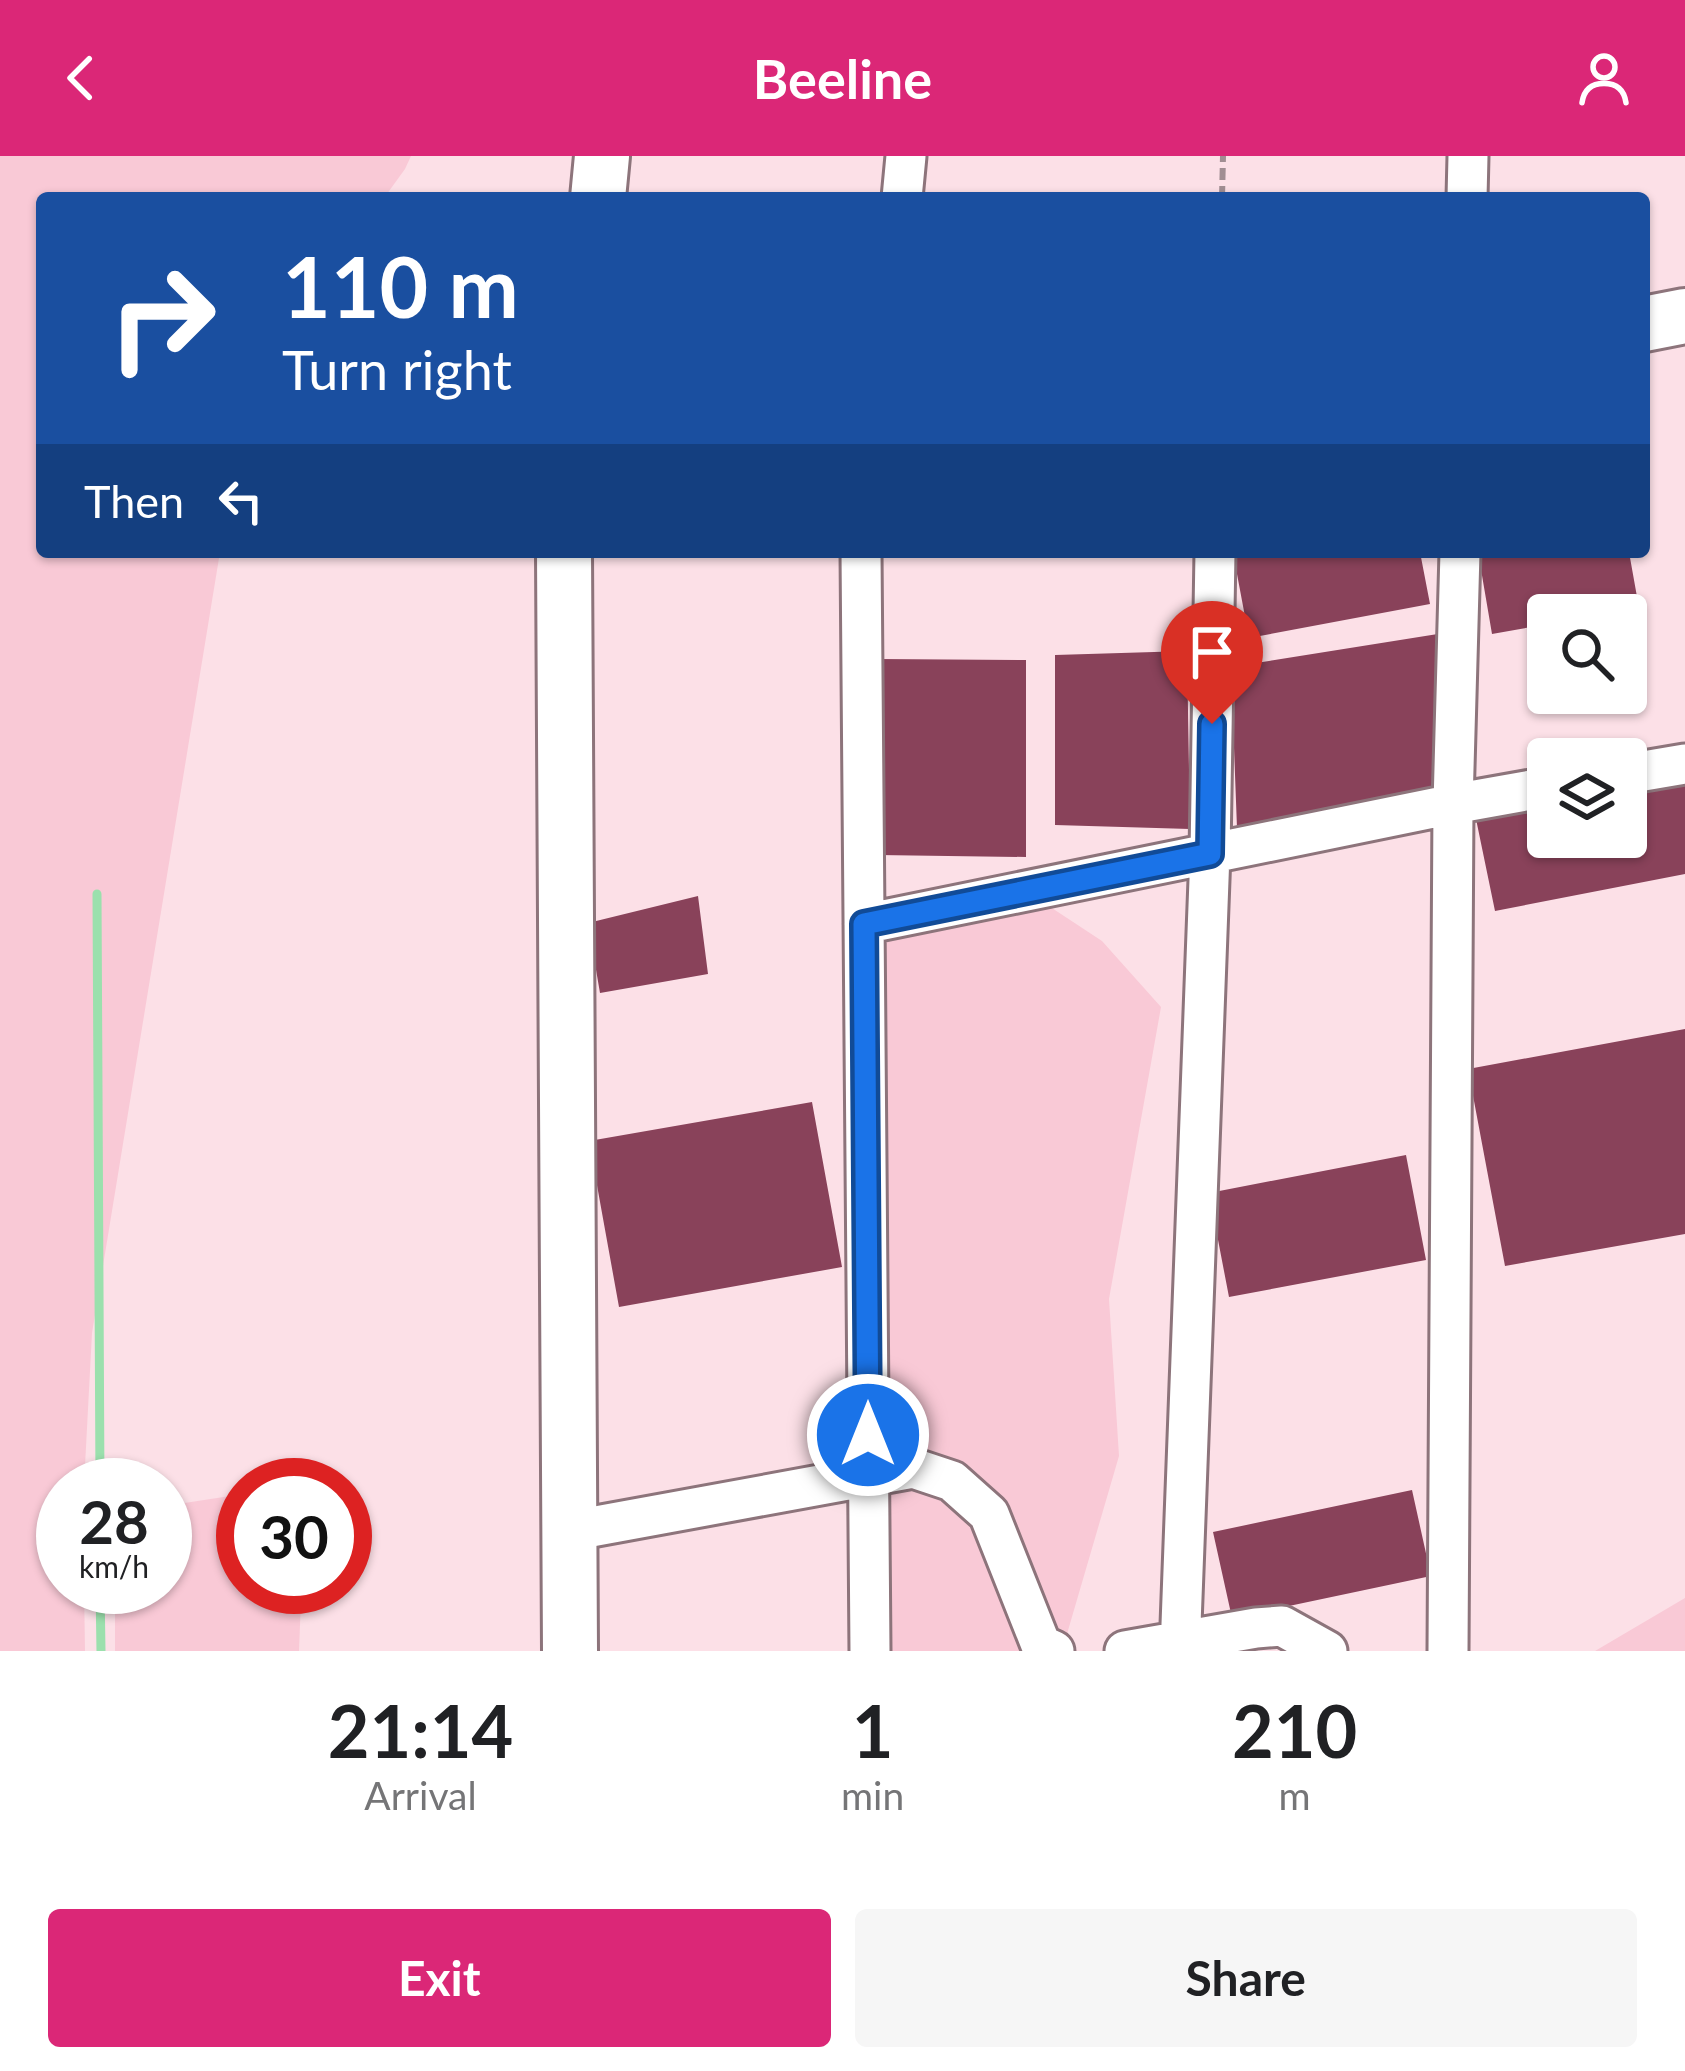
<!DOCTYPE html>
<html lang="en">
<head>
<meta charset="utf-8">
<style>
	:root { --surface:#fff; --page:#f6f6f6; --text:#202124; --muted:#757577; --accent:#db2777 }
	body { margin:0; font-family:Lato,sans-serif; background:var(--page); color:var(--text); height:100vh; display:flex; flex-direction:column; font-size:45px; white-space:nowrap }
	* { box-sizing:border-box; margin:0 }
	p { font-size:39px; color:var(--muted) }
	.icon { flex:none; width:66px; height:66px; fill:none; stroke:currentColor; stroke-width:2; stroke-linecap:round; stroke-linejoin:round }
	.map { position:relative; height:1495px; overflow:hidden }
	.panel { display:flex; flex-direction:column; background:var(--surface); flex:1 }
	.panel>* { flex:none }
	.hud { position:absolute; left:36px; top:36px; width:1614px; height:366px; border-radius:12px; box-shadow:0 3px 9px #0004; background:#1a4fa0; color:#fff; overflow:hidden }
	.tools { position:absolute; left:1527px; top:438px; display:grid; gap:24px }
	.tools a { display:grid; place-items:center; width:120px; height:120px; border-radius:12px; background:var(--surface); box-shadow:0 3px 9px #0004; font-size:60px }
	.speed { position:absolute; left:36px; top:1302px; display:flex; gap:24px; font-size:60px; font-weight:700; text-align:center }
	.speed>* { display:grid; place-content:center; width:156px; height:156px; border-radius:50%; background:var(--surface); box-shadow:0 3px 9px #0004; line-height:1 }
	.speed small { font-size:30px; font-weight:400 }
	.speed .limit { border:18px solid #d22; background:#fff; color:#111 }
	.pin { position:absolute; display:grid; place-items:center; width:102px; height:102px; color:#fff; margin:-123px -51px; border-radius:50% 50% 50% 0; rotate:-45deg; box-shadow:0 0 12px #0007 }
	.pin .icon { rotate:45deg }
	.me { position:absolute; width:132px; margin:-66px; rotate:0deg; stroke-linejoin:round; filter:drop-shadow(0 0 9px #0008) }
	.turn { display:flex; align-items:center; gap:42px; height:252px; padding:0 48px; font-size:54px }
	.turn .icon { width:156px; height:156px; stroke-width:2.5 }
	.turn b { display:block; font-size:84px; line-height:102px }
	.then { display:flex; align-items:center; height:114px; padding:0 48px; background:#0003; gap:24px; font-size:45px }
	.eta { display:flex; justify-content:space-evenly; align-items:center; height:204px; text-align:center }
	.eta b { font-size:72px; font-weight:700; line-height:84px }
	.button { display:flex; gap:24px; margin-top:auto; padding:24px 48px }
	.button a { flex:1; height:138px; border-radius:12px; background:var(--accent); color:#fff; font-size:48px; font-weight:700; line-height:138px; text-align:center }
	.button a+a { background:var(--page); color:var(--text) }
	header { display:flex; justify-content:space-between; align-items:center; height:156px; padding:0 48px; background:var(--accent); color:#fff; font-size:54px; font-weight:700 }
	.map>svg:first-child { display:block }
	.green { fill:#f9c9d6 }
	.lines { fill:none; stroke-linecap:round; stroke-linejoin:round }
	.stream { stroke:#9be0ad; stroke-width:9 }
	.building { fill:#89425a }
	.street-casing { stroke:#8d747b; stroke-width:45 }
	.secondary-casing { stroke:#8d747b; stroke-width:60 }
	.path { stroke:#a18e93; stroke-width:6; stroke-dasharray:12 6; stroke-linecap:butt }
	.street { stroke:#fff; stroke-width:39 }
	.secondary { stroke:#fff; stroke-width:54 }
	.route-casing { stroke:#114b97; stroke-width:30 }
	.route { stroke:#1a73e8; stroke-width:21 }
</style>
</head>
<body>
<header><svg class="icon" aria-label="back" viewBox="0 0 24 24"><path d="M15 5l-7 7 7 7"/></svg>Beeline<svg class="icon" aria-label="person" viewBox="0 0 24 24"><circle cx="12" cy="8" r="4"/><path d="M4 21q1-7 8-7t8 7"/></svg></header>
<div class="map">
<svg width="1685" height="1495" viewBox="0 0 1685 1495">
	<rect width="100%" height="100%" fill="#fce0e7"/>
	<!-- green -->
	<path class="green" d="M0 0H411L405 13 384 42H42V396H220L92 1177 84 1329H63V1431H84L85 1495H0Z
		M1026 735 1102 785 1161 851 1109 1143 1119 1300 1062 1495H875L881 773Z
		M243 1338V1431H271L272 1443H301L299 1495H115V1431H165V1350Z
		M1685 1442V1495H1595Z"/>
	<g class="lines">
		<!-- stream -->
		<path class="stream" d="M97 738 100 1329
			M100 1431 101 1495"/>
	</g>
	<!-- building -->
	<path class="building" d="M1264 396H1420L1430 448 1249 482 1234 402Z
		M1478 396H1629L1639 452 1600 459H1548V468L1492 478Z
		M1444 477 1443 631 1237 672 1231 511Z
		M1187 495 1190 673 1055 669V499Z
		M878 503 1026 504V701L878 699Z
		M1685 622V718L1495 755 1476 663 1548 649V681H1626V634Z
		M698 740 708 818 600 837 588 767Z
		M1685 873V1078L1505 1110 1468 913Z
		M812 946 842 1111 619 1151 589 985Z
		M1406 999 1426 1104 1229 1141 1209 1037Z
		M1412 1334 1431 1420 1232 1462 1213 1376Z"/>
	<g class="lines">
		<defs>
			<path id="street" d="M902 42 906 0
				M1467 42 1468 0
				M861 396 870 1495
				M1626 618 1685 608
				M864 768 1453 648 1548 631
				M569 1375 913 1312 952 1325 989 1358 1041 1489 1054 1495
				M1125 1495 1256 1472 1282 1470 1327 1495
				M1180 1495 1210 697 1215 396
				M1448 1495 1453 648 1460 396"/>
			<path id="secondary" d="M598 42 602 0
				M1644 168 1685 160
				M564 396 570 1495"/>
		</defs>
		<!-- street casing -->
		<use href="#street" class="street-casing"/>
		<!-- secondary casing -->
		<use href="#secondary" class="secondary-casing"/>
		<!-- path -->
		<path class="path" d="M1222 42 1223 0"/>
		<!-- street -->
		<use href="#street" class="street"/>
		<!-- secondary -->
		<use href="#secondary" class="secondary"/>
	</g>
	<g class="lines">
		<defs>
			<path id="route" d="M868 1279 864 768 1210 698 1212 568"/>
		</defs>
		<!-- route casing -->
		<use href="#route" class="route-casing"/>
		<!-- route -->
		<use href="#route" class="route"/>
	</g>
</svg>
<div class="tools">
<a><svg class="icon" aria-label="search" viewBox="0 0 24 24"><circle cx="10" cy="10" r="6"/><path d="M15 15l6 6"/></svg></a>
<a><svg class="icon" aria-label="layers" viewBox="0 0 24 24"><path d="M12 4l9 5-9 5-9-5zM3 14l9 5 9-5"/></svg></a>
</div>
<div class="speed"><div>28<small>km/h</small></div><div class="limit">30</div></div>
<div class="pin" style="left:1212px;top:568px;background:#d93025"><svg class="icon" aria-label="arrive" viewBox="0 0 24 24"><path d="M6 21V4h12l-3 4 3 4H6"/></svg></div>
<svg class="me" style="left:868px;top:1279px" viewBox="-20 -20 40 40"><circle r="17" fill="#1a73e8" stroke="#fff" stroke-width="3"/><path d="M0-11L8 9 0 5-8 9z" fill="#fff"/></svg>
<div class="hud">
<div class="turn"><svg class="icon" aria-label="right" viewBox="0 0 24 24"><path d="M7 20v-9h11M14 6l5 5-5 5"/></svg><div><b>110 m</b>Turn right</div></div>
<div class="then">Then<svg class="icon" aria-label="left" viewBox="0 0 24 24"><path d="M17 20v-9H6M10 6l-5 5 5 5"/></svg></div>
</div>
</div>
<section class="panel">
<div class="eta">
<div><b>21:14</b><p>Arrival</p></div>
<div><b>1</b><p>min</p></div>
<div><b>210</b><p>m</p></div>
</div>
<div class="button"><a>Exit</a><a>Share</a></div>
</section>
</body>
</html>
